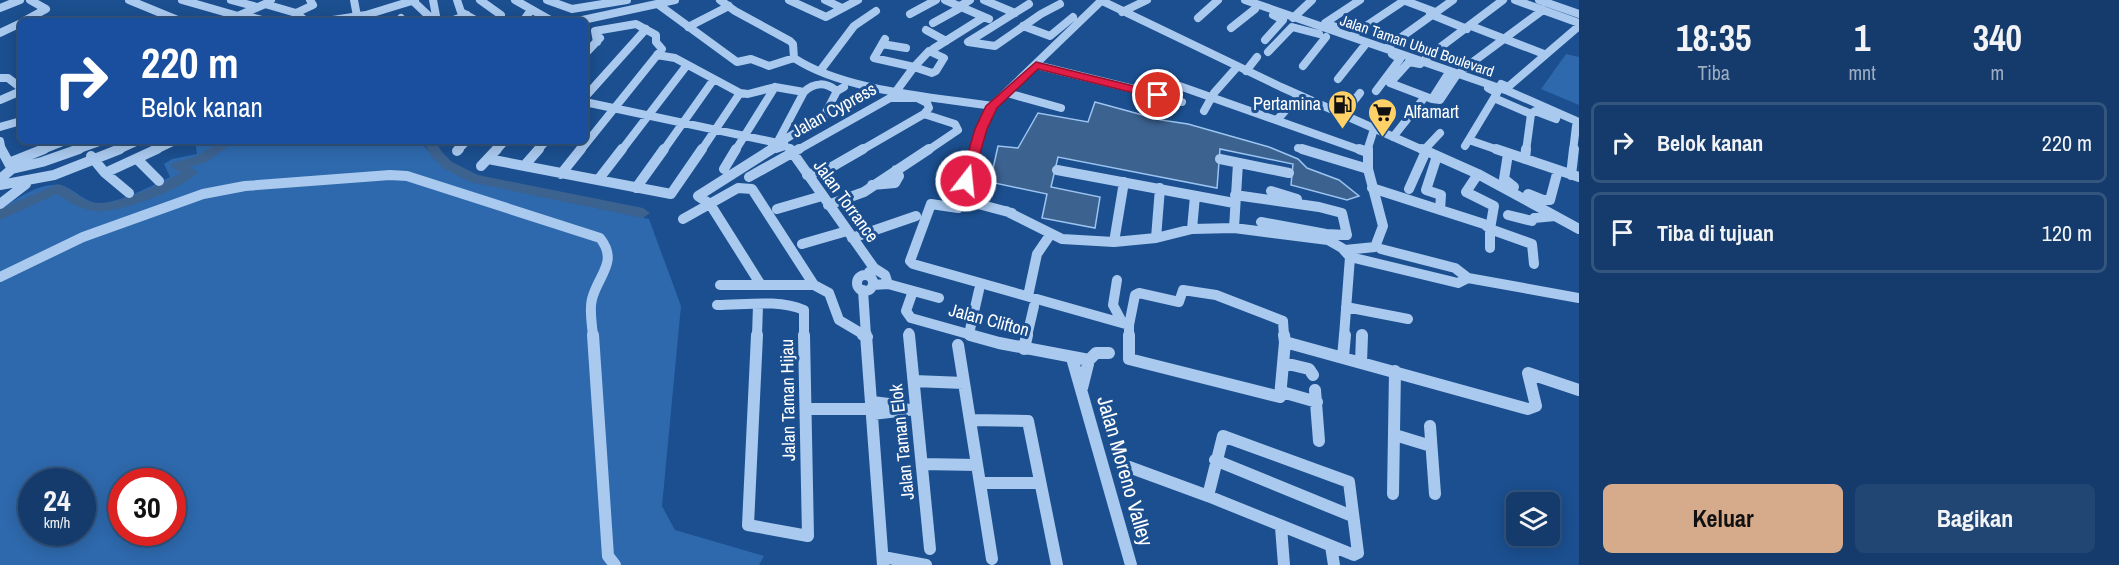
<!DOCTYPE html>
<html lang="id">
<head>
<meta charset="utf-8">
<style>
	:root { --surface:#143b6b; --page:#214673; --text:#f1f3f6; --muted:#9dadc1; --line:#33557e; --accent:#d6ab8b }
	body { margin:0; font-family:"Archivo Narrow",sans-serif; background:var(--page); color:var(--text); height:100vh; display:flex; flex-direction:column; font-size:22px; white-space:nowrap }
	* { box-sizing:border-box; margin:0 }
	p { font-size:20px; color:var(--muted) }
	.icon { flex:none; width:33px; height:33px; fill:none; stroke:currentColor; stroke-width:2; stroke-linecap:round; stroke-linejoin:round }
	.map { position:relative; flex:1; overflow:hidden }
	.panel { display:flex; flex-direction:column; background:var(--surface); width:540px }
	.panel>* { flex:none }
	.top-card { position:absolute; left:18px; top:18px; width:570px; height:126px; border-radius:9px; box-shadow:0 3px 15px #0003,0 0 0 2px var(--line); background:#1a4fa0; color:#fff; overflow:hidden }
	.buttons { position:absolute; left:1506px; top:492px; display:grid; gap:12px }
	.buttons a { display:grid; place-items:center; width:54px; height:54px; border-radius:9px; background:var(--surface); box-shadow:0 3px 15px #0003,0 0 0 2px var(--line); font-size:30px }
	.speed { position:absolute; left:18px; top:468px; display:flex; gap:12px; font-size:30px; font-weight:700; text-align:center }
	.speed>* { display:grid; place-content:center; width:78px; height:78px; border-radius:50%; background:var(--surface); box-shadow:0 3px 15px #0003,0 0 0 2px var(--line); line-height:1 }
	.speed small { font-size:15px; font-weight:400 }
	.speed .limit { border:9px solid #d22; background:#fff; color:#111 }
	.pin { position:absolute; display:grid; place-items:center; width:51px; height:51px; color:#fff; margin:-26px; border:3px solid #fff; border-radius:50%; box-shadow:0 2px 6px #0007 }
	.me { position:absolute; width:66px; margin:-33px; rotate:16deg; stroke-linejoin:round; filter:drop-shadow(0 0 4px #0008) }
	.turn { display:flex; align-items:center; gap:21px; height:126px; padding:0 24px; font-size:27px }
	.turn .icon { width:78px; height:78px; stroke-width:2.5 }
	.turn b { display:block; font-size:42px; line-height:51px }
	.eta { display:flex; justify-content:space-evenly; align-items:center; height:102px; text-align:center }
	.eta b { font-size:36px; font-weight:800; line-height:42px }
	.cta { display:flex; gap:12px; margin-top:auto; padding:12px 24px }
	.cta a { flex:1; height:69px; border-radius:9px; background:var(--accent); color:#111; font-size:24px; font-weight:800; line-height:69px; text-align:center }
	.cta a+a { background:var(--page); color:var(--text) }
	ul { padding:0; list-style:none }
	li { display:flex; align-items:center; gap:18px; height:81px; margin:0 12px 9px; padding:0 12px; border:3px solid var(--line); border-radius:9px }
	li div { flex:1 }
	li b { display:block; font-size:22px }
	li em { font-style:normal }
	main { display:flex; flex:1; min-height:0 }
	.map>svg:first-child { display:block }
	.green { fill:#2e69ad; fill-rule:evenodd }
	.water { fill:#3c6290; stroke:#9cc4f0; stroke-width:1.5 }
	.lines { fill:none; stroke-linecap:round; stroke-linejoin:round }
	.river { fill:#3c6290; fill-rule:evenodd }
	.minor-far2 { stroke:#a9c9ee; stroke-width:8 }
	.minor-far1 { stroke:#a9c9ee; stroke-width:10 }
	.minor { stroke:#a9c9ee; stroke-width:12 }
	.route { fill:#e11d48; stroke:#92132f; stroke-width:1.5 }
	.labels { text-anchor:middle; stroke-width:6; stroke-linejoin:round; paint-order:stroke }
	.far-street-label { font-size:15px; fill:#fff; stroke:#1b4f8f }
	.poi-label { font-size:18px; fill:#fff; stroke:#1b4f8f; text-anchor:end }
	.street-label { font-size:18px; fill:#fff; stroke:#1b4f8f }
	.near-street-label { font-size:21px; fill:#fff; stroke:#1b4f8f }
</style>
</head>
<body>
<main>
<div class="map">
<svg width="1579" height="565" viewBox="0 0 1579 565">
	<rect width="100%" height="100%" fill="#1b4f8f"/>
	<!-- green -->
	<path class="green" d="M1566 54 1579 57V105L1541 89Z
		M195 141H424V146L443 166 463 177 493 186 649 219 681 306 662 506 675 530 764 556 759 565H0V209C17 199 43 180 64 186 74 190 84 201 96 203 113 206 154 185 170 177L164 164 172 159 197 154ZM32 482H82V532H32ZM122 482H172V532H122Z"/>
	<!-- water -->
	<path class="water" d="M1095 102 1161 120 1188 124 1269 147 1298 159 1307 168 1339 180 1359 196 1347 200 1291 185 1293 164 1220 149 1217 188 1058 157 1051 187 1100 197 1095 228 1042 218 1047 194 990 182 998 146 1018 148 1038 113 1088 122Z"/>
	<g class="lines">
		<!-- river -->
		<path class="river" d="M213 141H225L228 146 207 162 190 167 198 172C183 189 117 214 95 211 81 210 69 202 57 194L0 220V209L58 184C70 187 79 198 91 202 114 208 161 184 181 173L170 166 172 163 197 156 215 145Z
			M423 141H435L442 152 452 162 478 175 643 208 650 213 643 218 470 182 443 168 432 157Z"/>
		<!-- minor-far2 -->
		<path class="minor-far2" d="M129 0 180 21
			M182 0 238 16 265 4
			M231 0 257 7
			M271 0 265 4 296 13 306 21
			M354 0 357 16
			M433 0 437 21
			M457 0 461 12 477 21
			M480 0 501 15 498 21
			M515 0 552 21
			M547 0 572 9 627 0
			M720 0 735 11 790 41 793 44 794 58C844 91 933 97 992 106
			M789 0 826 17 858 0
			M825 0 842 8
			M945 0 989 19
			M984 0 1015 13
			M1100 0 1281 87 1425 151
			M1245 0 1508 91 1579 122
			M1403 0 1435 12
			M1515 0 1579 23
			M1539 0 1579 14
			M413 1 432 19H436
			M1029 4 968 42 995 46 1041 14 1060 4
			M659 5 737 62 751 59 769 66 794 58
			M960 6 970 0
			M0 8 20 0
			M1122 12 1147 0
			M296 13 313 5 310 0
			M910 14 936 0
			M1430 14 1467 29
			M243 15 266 21
			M401 18 404 21
			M1198 18 1218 0
			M1293 18 1312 0
			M24 21 46 9 30 0
			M326 21 366 15 415 0
			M451 21 467 15
			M523 21 531 10
			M578 21 675 0
			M933 23 962 7
			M1023 26 1050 36 1073 17
			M1471 26 1544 54
			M688 27 729 6
			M1336 27 1325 23 1360 0
			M1231 28 1255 9
			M926 30 946 41
			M0 33 21 23
			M1354 34 1405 0
			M885 39 874 58 914 67
			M1265 40 1283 20 1273 15
			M882 44 906 48
			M1389 46 1453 0
			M933 49 984 17
			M929 51 944 58 936 71 932 73 914 67Z
			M1268 52 1292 27 1319 34
			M585 54 600 38
			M657 55 675 58 740 93 748 94 775 87 804 92C814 82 826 82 837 91
			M1426 58 1503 0
			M1420 64 1409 62 1390 83 1432 99
			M1036 65 1158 95
			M1303 66 1326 37
			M1462 70 1543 10
			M820 71 854 26 876 11
			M1246 71 1257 57
			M1448 74 1432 99 1440 100 1456 76
			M0 78H8L21 88
			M1338 79 1365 45
			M1501 84 1508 87 1579 26
			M897 90 914 67
			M1376 91 1400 59 1392 54
			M1007 93 1061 108
			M585 97 646 29
			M1494 98 1531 114 1535 111 1556 119
			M0 100 21 91
			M585 102 773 142
			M1182 102 1158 95 1167 83H1171L1363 151
			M1204 111 1214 93 1237 67
			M924 114 955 124 958 130 927 151
			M1343 115 1360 93
			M1277 120 1299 95
			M0 127 21 121
			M1393 137 1424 98
			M1469 140 1501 151
			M0 141 2 151
			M778 141 804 92
			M782 141 824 116 837 91 844 87
			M773 142 784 143 785 146 776 149 772 146Z
			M1465 146 1497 93 1488 88
			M789 148 791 151
			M1298 148 1307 151
			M1424 150 1440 133
			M40 151 65 141
			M74 151 102 141
			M116 151 138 141
			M154 151 175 141
			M457 151 467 141
			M496 151 505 141
			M537 151 546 141
			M580 151 662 49 656 42V35L636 24 595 31 597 42
			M621 151 687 65
			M663 151 714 79
			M701 151 740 93
			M735 151 775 87
			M770 151 774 148
			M796 151 890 98H917L927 103 929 108 924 114
			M860 151 924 114
			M975 151 981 129 992 106 1101 1
			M1367 151 1374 129
			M1526 151 1531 114
			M1573 151 1576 126"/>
		<!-- minor-far1 -->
		<path class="minor-far1" d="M1 149 12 169
			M790 149 874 268
			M975 149 958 208 931 204 910 261 913 264 1129 325V336
			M1302 149 1368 169
			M1359 149 1367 152
			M1422 149 1478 174 1579 229
			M1496 149 1579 177
			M457 151 459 149
			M1508 154 1504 179 1514 187
			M91 156 105 173 129 193
			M1437 156 1426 190 1441 195 1440 210
			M137 159 159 181
			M488 159 671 194 702 149
			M1220 159 1289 173
			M1525 159 1526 149
			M9 163 44 149
			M481 166 497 149
			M524 166 539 149
			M724 169 736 149
			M1057 170 1234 203
			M105 173 157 149
			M561 174 581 149
			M1478 174 1466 192 1494 206 1490 229 1532 244 1534 264
			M807 175 830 168 863 149
			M1571 175 1574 149
			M749 177 799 149
			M0 179 12 169 42 162 79 149
			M598 180 622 149
			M0 185 54 175 120 149
			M872 185 895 183 899 176 896 170
			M636 188 664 149
			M1372 188 1484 224 1490 229V248
			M1409 189 1426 151
			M1271 191 1297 199
			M1528 194 1543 200H1550L1558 170
			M1235 195 1319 207 1342 213 1347 235 1326 234 1261 222
			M967 201 1012 213
			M0 204 26 184
			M828 205 864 192 929 149
			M777 209 822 196
			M1006 211 1062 239 1114 242 1156 238 1192 229 1234 228 1328 240 1342 248 1350 257 1458 283 1468 278 1579 298
			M1508 215 1532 221 1534 218 1555 216
			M683 219 738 188 752 189 814 285 829 293 839 320 866 336
			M1234 228 1238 163
			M1192 229 1195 196
			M852 238 916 216
			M1156 238 1160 188
			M1114 242 1124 182
			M802 244 847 231
			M1381 249 1455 268 1468 278
			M1345 250 1375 247 1383 226 1368 169V149
			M869 272 874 268 885 275 888 284
			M857 283a8 8 0 1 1 16 0a8 8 0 1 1-16 0Z
			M0 277 83 237 203 194 245 186 390 175 407 176 600 238C619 262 598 275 592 299 589 310 592 324 593 336
			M1117 280 1113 305 1122 322
			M720 285H814
			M761 285 710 204 698 196 772 149
			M873 285 888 284 939 298
			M863 290 866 336
			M913 291 906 311 911 318 975 336
			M1028 296 1037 254 1050 235
			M717 305C744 305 778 299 804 310V336
			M1346 307 1408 319
			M1129 325 1135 295 1139 293 1179 302 1183 290 1216 295 1283 321 1284 336
			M909 333V336
			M969 334 979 290
			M757 336 758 305
			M1027 336 1034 306
			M1344 336 1350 257"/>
		<!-- minor -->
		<path class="minor" d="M593 335 608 556 615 565
			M757 335 748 525 808 536 804 335
			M863 335 867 337
			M866 335 883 565
			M909 335 930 549
			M970 335 999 343 1089 360
			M1129 335V359L1280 397 1285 342 1528 409 1536 406 1528 373 1579 390
			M1284 335 1285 342
			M958 345 992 559
			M1024 349 1027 335
			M1343 357 1345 335
			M1072 358 1131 565
			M1089 360 1096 353H1109
			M1284 363 1309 369 1313 375
			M1361 363 1362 335
			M914 381 964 383
			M1082 388 1089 360
			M1315 390 1319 441
			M1282 392 1317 402
			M872 402 897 405 905 409
			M807 409H872
			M872 414 916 409
			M970 420 1028 421 1057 565
			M1430 426 1435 494
			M1395 435 1431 446
			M1223 436 1349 482 1358 553 1354 555 1208 496Z
			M1215 460 1352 516
			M922 464 977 465
			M1129 467 1208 496
			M980 483H1040
			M1393 494 1395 371
			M1281 527 1284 565
			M1331 546 1334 565
			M883 557 926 565"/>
	</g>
	<!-- route -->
	<path class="route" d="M1036 62 1162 93 1163 95 1158 99 1038 69 997 108 987 129 972 181 966 185 962 184 960 181 975 129 986 106Z"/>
	<!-- icons -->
	<defs>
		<symbol id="fuel-pin" viewBox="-11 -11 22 30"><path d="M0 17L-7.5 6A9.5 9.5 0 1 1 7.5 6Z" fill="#ffd166" stroke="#1b4f8f"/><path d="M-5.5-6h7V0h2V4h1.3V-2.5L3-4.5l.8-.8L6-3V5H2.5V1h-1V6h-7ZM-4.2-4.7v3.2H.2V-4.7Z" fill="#111"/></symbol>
		<symbol id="supermarket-pin" viewBox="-11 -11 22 30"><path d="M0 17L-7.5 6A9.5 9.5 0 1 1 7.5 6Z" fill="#ffd166" stroke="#1b4f8f"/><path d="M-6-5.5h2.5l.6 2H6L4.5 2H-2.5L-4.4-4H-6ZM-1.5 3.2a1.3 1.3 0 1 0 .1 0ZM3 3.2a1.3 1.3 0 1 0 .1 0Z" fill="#111"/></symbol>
	</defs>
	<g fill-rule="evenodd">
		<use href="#fuel-pin" x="1326" y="88" width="33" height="45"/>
		<use href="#supermarket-pin" x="1366" y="96" width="33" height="45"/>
	</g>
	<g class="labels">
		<!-- far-street labels -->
		<g class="far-street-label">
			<text transform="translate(1417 46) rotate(19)" y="5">Jalan Taman Ubud Boulevard</text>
		</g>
		<!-- poi labels -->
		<g class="poi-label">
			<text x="1321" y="110">Pertamina</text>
			<text x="1404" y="118" text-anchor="start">Alfamart</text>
		</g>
		<!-- street labels -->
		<g class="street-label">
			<text transform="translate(834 110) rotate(-29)" y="6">Jalan Cypress</text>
			<text transform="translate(846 201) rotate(54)" y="6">Jalan Torrance</text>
			<text transform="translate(989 320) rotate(15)" y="6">Jalan Clifton</text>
			<text transform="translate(788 400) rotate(-91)" y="6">Jalan Taman Hijau</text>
			<text transform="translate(902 442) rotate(-96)" y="6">Jalan Taman Elok</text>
		</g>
		<!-- near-street labels -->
		<g class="near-street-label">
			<text transform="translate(1125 471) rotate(74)" y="7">Jalan Moreno Valley</text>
		</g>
	</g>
</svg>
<div class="buttons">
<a><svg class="icon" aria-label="layers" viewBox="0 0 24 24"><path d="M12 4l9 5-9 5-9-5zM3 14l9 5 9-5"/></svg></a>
</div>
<div class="speed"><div>24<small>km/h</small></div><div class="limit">30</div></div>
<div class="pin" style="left:1158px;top:95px;background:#d93025"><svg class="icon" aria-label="arrive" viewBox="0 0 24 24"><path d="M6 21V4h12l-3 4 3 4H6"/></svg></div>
<svg class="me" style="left:966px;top:181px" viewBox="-20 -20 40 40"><circle r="17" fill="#e11d48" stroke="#fff" stroke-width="3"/><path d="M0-11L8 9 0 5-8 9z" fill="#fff"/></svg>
<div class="top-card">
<div class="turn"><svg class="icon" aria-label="right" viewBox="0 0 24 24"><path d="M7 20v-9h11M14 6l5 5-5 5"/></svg><div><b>220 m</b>Belok kanan</div></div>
</div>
</div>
<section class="panel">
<div class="eta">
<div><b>18:35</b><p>Tiba</p></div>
<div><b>1</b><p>mnt</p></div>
<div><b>340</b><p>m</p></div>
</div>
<ul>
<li><svg class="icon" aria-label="right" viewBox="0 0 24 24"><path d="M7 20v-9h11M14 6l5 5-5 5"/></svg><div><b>Belok kanan</b></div><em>220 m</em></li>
<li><svg class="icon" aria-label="arrive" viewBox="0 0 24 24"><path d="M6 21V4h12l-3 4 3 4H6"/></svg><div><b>Tiba di tujuan</b></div><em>120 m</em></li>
</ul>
<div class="cta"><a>Keluar</a><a>Bagikan</a></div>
</section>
</main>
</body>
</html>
